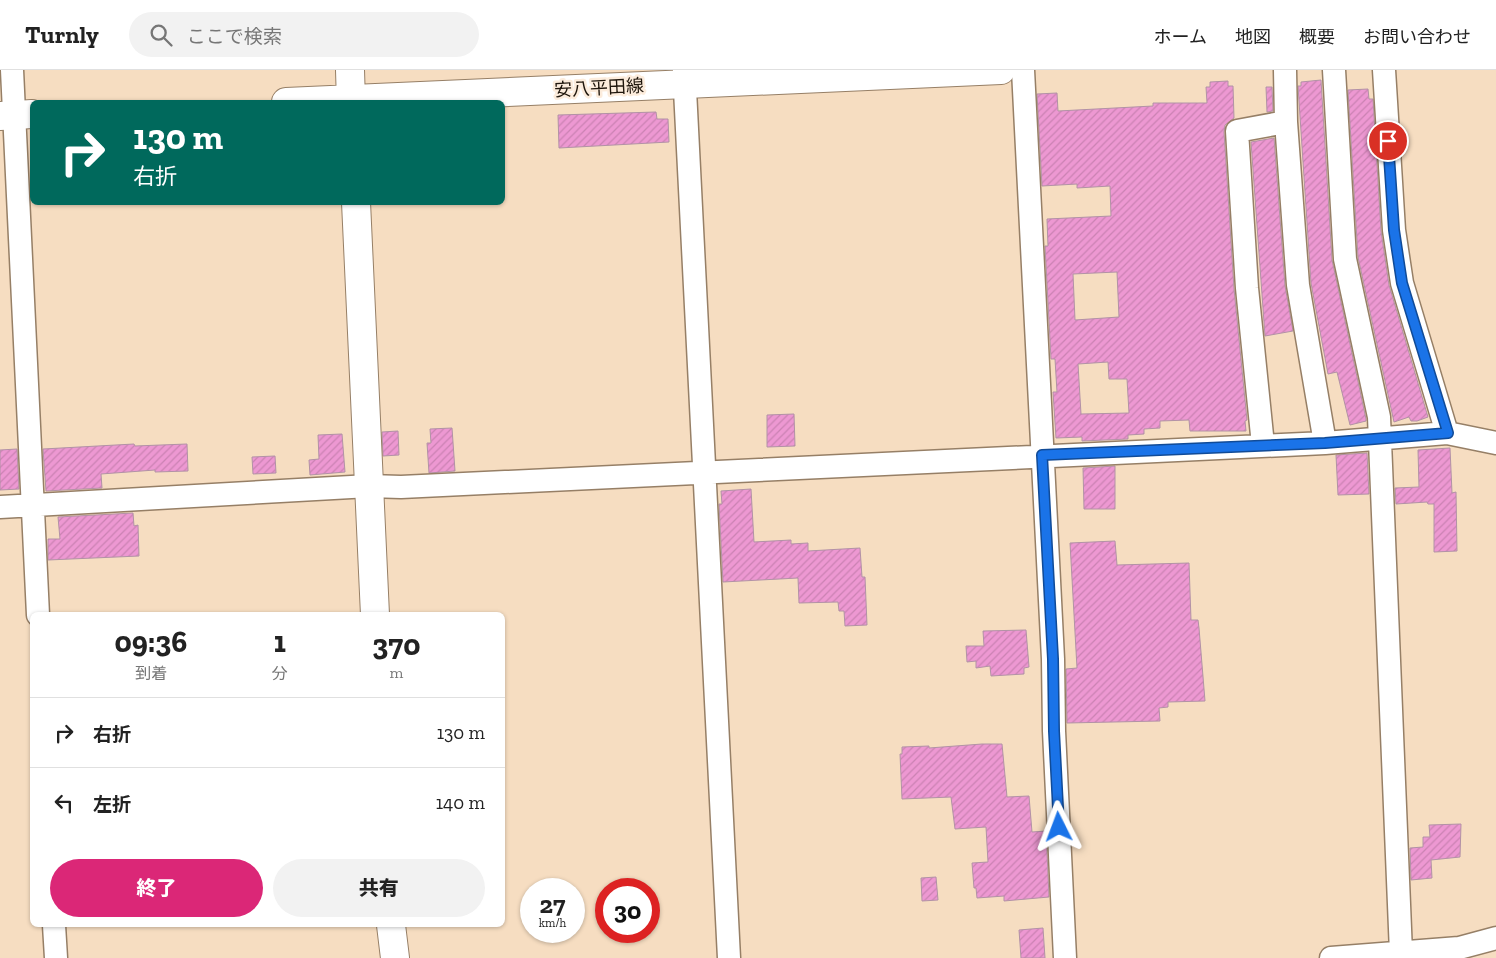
<!DOCTYPE html>
<html lang="ja">
<head>
<meta charset="utf-8">
<style>
	:root { --surface:#fff; --page:#f2f2f2; --text:#222; --muted:#767676; --line:#e0e0e0; --accent:#db2777 }
	body { margin:0; font-family:"Zilla Slab","Noto Sans JP",serif; background:var(--page); color:var(--text); height:100vh; display:flex; flex-direction:column; font-size:19px; white-space:nowrap }
	* { box-sizing:border-box; margin:0 }
	p { font-size:16px; color:var(--muted) }
	.icon { flex:none; width:28px; height:28px; fill:none; stroke:currentColor; stroke-width:2; stroke-linecap:round; stroke-linejoin:round }
	.map { position:relative; flex:1; overflow:hidden }
	.details { position:absolute; left:30px; top:542px; width:475px; height:315px; display:flex; flex-direction:column; background:var(--surface); border-radius:8px; box-shadow:0 1px 4px #0004 }
	.details>* { flex:none }
	.hud { position:absolute; left:30px; top:30px; width:475px; height:105px; border-radius:8px; box-shadow:0 1px 4px #0004; background:#00695c; color:#fff; overflow:hidden }
	.speed { position:absolute; left:520px; top:808px; display:flex; gap:10px; font-size:25px; font-weight:700; text-align:center }
	.speed>* { display:grid; place-content:center; width:65px; height:65px; border-radius:50%; background:var(--surface); box-shadow:0 1px 4px #0004; line-height:1 }
	.speed small { font-size:12px; font-weight:400 }
	.speed .limit { border:8px solid #d22; background:#fff; color:#111 }
	.pin { position:absolute; display:grid; place-items:center; width:42px; height:42px; color:#fff; margin:-21px; border:2px solid #fff; border-radius:50%; box-shadow:0 1px 5px #0007 }
	.me { position:absolute; width:55px; margin:-28px; rotate:357deg; stroke-linejoin:round; filter:drop-shadow(0 0 4px #0008) }
	.turn { display:flex; align-items:center; gap:18px; height:105px; padding:0 20px; font-size:22px }
	.turn .icon { width:65px; height:65px; stroke-width:2.5 }
	.turn b { display:block; font-size:35px; line-height:42px }
	.eta { display:flex; justify-content:space-evenly; align-items:center; height:85px; text-align:center }
	.eta b { font-size:30px; font-weight:800; line-height:35px }
	.primary-button { display:flex; gap:10px; margin-top:auto; padding:10px 20px }
	.primary-button a { flex:1; height:58px; border-radius:30px; background:var(--accent); color:#fff; font-size:20px; font-weight:800; line-height:58px; text-align:center }
	.primary-button a+a { background:var(--page); color:var(--text) }
	ul { padding:0; list-style:none }
	li { display:flex; align-items:center; gap:15px; height:70px; padding:0 20px; border-top:1px solid var(--line) }
	li div { flex:1 }
	li b { display:block; font-size:19px }
	li em { font-style:normal }
	header { display:flex; align-items:center; gap:30px; box-sizing:border-box; height:70px; padding:0 25px; background:var(--surface); border-bottom:1px solid var(--line) }
	header strong { font-size:24px }
	nav { display:flex; gap:28px; margin-inline-start:auto; font-size:18px }
	.search { width:350px; height:45px; background:var(--page); display:flex; align-items:center; gap:12px; box-sizing:border-box; padding:0 18px; border-radius:28px; color:var(--muted); font-size:19px }
	.map>svg:first-child { display:block }
	.building { fill:url(#building-hatch); stroke:#b292a6; fill-rule:evenodd }
	.lines { fill:none; stroke-linecap:round; stroke-linejoin:round }
	.street-casing { stroke:#967f66; stroke-width:25 }
	.secondary-casing { stroke:#967f66; stroke-width:30 }
	.street { stroke:#fff; stroke-width:22 }
	.secondary { stroke:#fff; stroke-width:28 }
	.route-casing { stroke:#114b97; stroke-width:12 }
	.route { stroke:#1a73e8; stroke-width:9 }
	.labels { text-anchor:middle; stroke-width:5; stroke-linejoin:round; paint-order:stroke }
	.street-label { font-size:18px; fill:#1f160c; stroke:#fcecdc }
</style>
</head>
<body>
<header>
<strong>Turnly</strong>
<div class="search"><svg class="icon" aria-label="search" viewBox="0 0 24 24"><circle cx="10" cy="10" r="6"/><path d="M15 15l6 6"/></svg>ここで検索</div>
<nav><a>ホーム</a><a>地図</a><a>概要</a><a>お問い合わせ</a></nav>
</header>
<div class="map">
<svg width="1496" height="888" viewBox="0 0 1496 888">
	<defs>
		<pattern id="building-hatch" width="6" height="6" patternUnits="userSpaceOnUse" patternTransform="scale(1.25)"><rect width="6" height="6" fill="#ed98d2"/><path d="M-1 1l2-2M0 6l6-6M5 7l2-2" fill="none" stroke="#cb82b3"/></pattern>
	</defs>
	<rect width="100%" height="100%" fill="#f6ddc1"/>
	<!-- building -->
	<path class="building" d="M1321 10 1332 190 1366 349V351L1350 355 1337 302 1328 304 1311 213 1298 16H1301V12Z
		M1228 11V16H1233L1234 48 1225 55 1224 62 1234 219 1247 350 1245 351 1246 361H1190L1189 350 1160 351V358L1144 359V364L1128 365V369L1082 371V367L1056 368 1053 322H1057L1055 289H1051L1045 176H1048L1047 149 1111 146 1110 116 1077 118V114L1042 116 1037 24 1057 23 1058 41 1153 36V33H1207L1206 17H1210V12ZM1117 202 1119 247 1075 250 1073 204ZM1108 292 1109 309H1127L1129 343 1081 344 1078 294Z
		M1266 17H1272L1273 41 1267 42Z
		M1368 19 1369 29H1373L1381 161 1389 215 1428 347 1417 351H1411L1409 347 1394 352 1358 187 1348 20Z
		M656 42 657 49H668L669 72 559 78 558 45Z
		M1274 68 1285 216 1293 261 1265 266 1251 72Z
		M794 344 795 376 767 377V345Z
		M452 358 455 401 429 403 427 373H431L430 359Z
		M398 361 399 385 383 386 382 362Z
		M342 364 345 402 310 405 309 390 319 389 318 365Z
		M134 374 135 376 187 374 188 401 155 402V400L101 404 102 418 46 421 43 379Z
		M1450 378 1452 423 1456 422 1457 481 1434 482V434H1428L1427 432 1396 434 1395 418 1419 417 1418 380Z
		M17 379 19 419 0 420V380Z
		M1367 383 1369 424 1338 425 1336 385Z
		M275 386 276 403 253 404 252 387Z
		M1115 396V439H1084L1083 398Z
		M751 419 754 472 791 470V474L808 473V481L860 478 862 507H865L867 555 845 556 844 541H839L838 532 799 533 798 508 723 512 719 434H722L721 421Z
		M133 443 134 456 138 455 139 486 48 490V469H60L58 447Z
		M1115 471 1117 495 1189 493 1191 550H1198L1199 558 1205 631 1168 632V637L1159 638 1160 651 1067 653 1066 599 1077 598 1070 473Z
		M1026 560 1029 597 1024 598V604L991 606 990 596 976 598V591L967 592 966 576H984L983 561Z
		M982 674H1002L1007 727 1029 726 1032 762 1046 761 1049 827 1004 831V826L977 828 976 818H974L972 793 988 792 986 757 955 759 951 727 902 729 900 684H902V677L929 676V678Z
		M1461 754 1460 787 1431 790 1432 808 1411 810 1410 778 1423 777V767H1430L1429 755Z
		M936 807 938 830 922 831 921 808Z
		M1043 858 1045 888H1021L1019 860Z"/>
	<g class="lines">
		<defs>
			<path id="street" d="M12 0 38 545
				M684 0 729 888
				M1023 0 1053 589 1054 661 1065 888
				M1285 0 1286 52 1298 215 1325 373
				M1334 0 1345 189 1379 347 1401 883
				M1384 0 1394 160 1402 213 1447 363
				M1263 375 1247 218 1237 61 1286 52
				M0 437 369 416 401 417 1325 373 1447 363 1496 373
				M54 855 56 888
				M1331 888 1459 878 1496 868"/>
			<path id="secondary" d="M350 0 351 32
				M286 32 1001 0
				M0 46 32 44
				M356 132 375 545
				M391 855 395 888"/>
		</defs>
		<!-- street casing -->
		<use href="#street" class="street-casing"/>
		<!-- secondary casing -->
		<use href="#secondary" class="secondary-casing"/>
		<!-- street -->
		<use href="#street" class="street"/>
		<!-- secondary -->
		<use href="#secondary" class="secondary"/>
	</g>
	<g class="lines">
		<defs>
			<path id="route" d="M1059 757 1054 661 1053 589 1042 385 1325 373 1448 363 1402 213 1394 160 1388 71"/>
		</defs>
		<!-- route casing -->
		<use href="#route" class="route-casing"/>
		<!-- route -->
		<use href="#route" class="route"/>
	</g>
	<g class="labels">
		<!-- street labels -->
		<g class="street-label">
			<text transform="translate(599 18) rotate(-3)" y="6">安八平田線</text>
		</g>
	</g>
</svg>
<div class="speed"><div>27<small>km/h</small></div><div class="limit">30</div></div>
<div class="pin" style="left:1388px;top:71px;background:#d93025"><svg class="icon" aria-label="arrive" viewBox="0 0 24 24"><path d="M6 21V4h12l-3 4 3 4H6"/></svg></div>
<svg class="me" style="left:1059px;top:757px" viewBox="-20 -20 40 40"><path d="M0-17L14 15 0 8-14 15z" fill="#1a73e8" stroke="#fff" stroke-width="4"/></svg>
<div class="hud">
<div class="turn"><svg class="icon" aria-label="right" viewBox="0 0 24 24"><path d="M7 20v-9h11M14 6l5 5-5 5"/></svg><div><b>130 m</b>右折</div></div>
</div>
<section class="details">
<div class="eta">
<div><b>09:36</b><p>到着</p></div>
<div><b>1</b><p>分</p></div>
<div><b>370</b><p>m</p></div>
</div>
<ul>
<li><svg class="icon" aria-label="right" viewBox="0 0 24 24"><path d="M7 20v-9h11M14 6l5 5-5 5"/></svg><div><b>右折</b></div><em>130 m</em></li>
<li><svg class="icon" aria-label="left" viewBox="0 0 24 24"><path d="M17 20v-9H6M10 6l-5 5 5 5"/></svg><div><b>左折</b></div><em>140 m</em></li>
</ul>
<div class="primary-button"><a>終了</a><a>共有</a></div>
</section>
</div>
</body>
</html>
